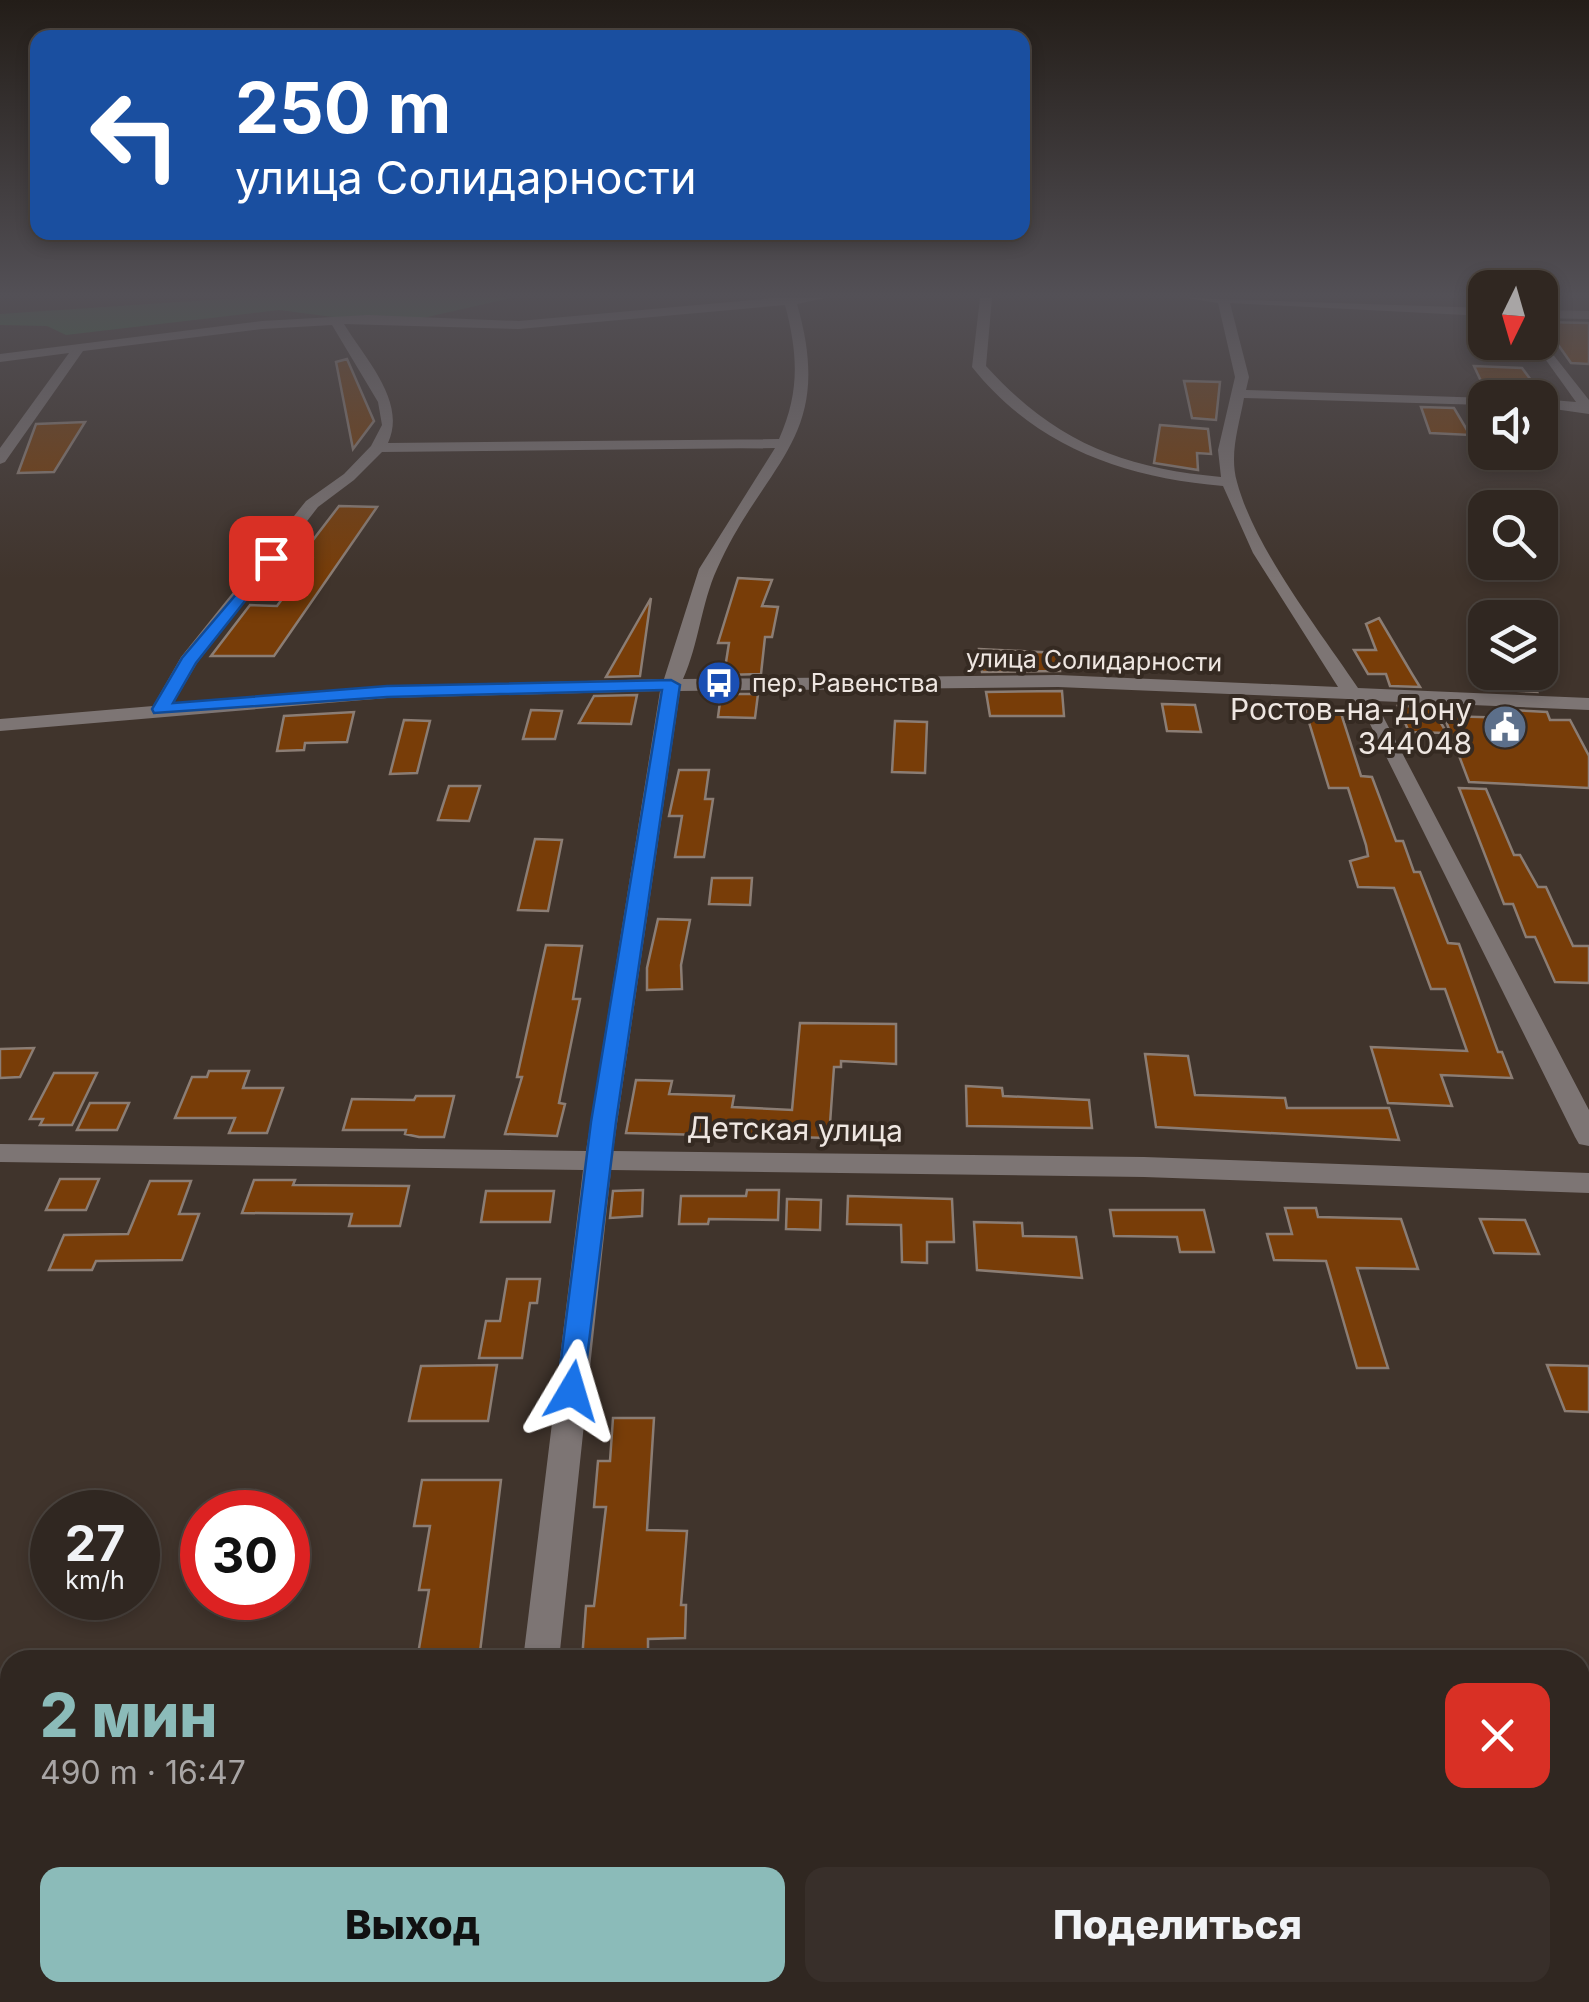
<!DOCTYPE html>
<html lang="ru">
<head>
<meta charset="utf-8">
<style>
	:root { --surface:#302721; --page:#382f2a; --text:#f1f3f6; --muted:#a8a5a5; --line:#4b443f; --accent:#8bbbb9 }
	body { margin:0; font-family:Inter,sans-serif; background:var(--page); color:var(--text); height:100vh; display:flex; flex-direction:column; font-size:38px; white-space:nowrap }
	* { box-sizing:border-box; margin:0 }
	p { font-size:32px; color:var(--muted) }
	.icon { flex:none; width:55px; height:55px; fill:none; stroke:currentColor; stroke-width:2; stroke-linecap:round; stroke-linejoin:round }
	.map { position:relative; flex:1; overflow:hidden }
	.drawer { position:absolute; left:0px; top:1650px; width:1590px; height:352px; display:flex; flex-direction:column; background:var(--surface); border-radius:30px 30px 0 0; box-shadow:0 5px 15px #0003,0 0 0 2px var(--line) }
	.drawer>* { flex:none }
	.banner { position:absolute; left:30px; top:30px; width:1000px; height:210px; border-radius:20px; box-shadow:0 5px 15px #0003,0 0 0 2px var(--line); background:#1a4fa0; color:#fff; overflow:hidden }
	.needle { width:65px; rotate:185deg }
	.tools { position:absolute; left:1468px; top:270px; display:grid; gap:20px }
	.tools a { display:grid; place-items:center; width:90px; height:90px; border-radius:20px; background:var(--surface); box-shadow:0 5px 15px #0003,0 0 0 2px var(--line); font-size:50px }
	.speed { position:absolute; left:30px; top:1490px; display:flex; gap:20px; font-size:50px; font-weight:700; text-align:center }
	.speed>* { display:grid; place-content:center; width:130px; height:130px; border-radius:50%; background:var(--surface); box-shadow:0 5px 15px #0003,0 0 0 2px var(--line); line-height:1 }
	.speed small { font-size:25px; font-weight:400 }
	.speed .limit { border:15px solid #d22; background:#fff; color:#111 }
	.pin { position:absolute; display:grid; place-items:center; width:85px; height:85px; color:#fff; margin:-42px; border-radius:20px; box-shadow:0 5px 15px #0006 }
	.me { position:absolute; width:110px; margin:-55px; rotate:7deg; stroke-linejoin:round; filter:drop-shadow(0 0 8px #0008) }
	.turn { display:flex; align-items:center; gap:35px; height:210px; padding:0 40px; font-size:45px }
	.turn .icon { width:130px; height:130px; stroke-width:2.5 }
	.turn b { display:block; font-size:70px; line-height:85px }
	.round { display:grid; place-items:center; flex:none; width:105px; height:105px; border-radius:20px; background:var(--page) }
	.summary { display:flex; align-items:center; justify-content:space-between; height:170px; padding:0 40px }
	h1 { font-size:60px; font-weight:800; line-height:75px; color:var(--accent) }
	.action { display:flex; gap:20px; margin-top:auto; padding:20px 40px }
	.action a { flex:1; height:115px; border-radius:20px; background:var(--accent); color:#111; font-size:40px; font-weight:800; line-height:115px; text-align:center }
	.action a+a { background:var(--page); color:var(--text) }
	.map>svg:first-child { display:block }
	.green { fill:#376d40 }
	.building { fill:#783d08; stroke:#8b7d74; stroke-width:2.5 }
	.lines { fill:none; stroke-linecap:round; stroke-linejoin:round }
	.minor { fill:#7d7574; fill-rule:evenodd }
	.route { fill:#1a73e8; stroke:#114b97; stroke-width:2.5 }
	.labels { text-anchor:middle; stroke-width:8; stroke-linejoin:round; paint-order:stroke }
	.far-street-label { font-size:25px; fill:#eee6e1; stroke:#352a22 }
	.far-poi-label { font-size:25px; fill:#eee6e1; stroke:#352a22; text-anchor:start }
	.poi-label { font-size:30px; fill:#eee6e1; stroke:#352a22; text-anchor:end }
	.street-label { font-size:30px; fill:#eee6e1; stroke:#352a22 }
</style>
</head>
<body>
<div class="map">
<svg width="1589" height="2002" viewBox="0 0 1589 2002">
	<rect width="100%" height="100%" fill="#40342c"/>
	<!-- green -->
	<path class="green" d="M238 298H511L423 318 333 317 279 310 66 335 47 326 0 325V314Z"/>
	<!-- building -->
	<path class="building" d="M1542 322 1589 323V364L1571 363Z
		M347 359 374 421 353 449 336 362Z
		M1474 366 1522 368 1542 395 1487 394Z
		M1184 381 1220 382 1216 420 1192 418Z
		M1421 407 1454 408 1470 435 1430 433Z
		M85 422 54 472 18 473 36 424Z
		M1160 425 1208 429 1211 454 1197 453 1198 470 1154 463Z
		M339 506 377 507 274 656H211L250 605 277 606 312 558 300 557Z
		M738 578 772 580 762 606 778 607 772 637H765L761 674 724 675 729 643H718Z
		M651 598 640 676 606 677Z
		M1379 618 1412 674 1420 687 1390 686 1386 674H1368L1354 650H1376L1366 624Z
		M979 649 1058 653 1060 671 982 672Z
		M1494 672H1528L1537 692 1502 690Z
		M1062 691 1064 716H990L986 692Z
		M721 694H758L755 718 718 717Z
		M637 695 631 724 579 723 594 696Z
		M1162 704 1195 705 1201 732 1167 731Z
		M1398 706 1431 707 1447 733 1409 732Z
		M1305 709 1340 710 1361 776 1372 777 1396 841H1403L1414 872H1420L1448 943 1459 944 1498 1052H1502L1512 1078 1441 1075 1452 1106 1388 1103 1371 1047 1467 1051 1445 989H1431L1394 888 1358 887 1350 861 1368 856 1366 845 1348 788H1329Z
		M531 710 562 711 555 739H523Z
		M1511 710 1547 712 1550 720H1570L1589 756V788L1469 782 1444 716 1514 718Z
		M354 712 347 742 305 743 304 750 277 751 284 716Z
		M404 720 430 721 417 773 390 774Z
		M895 721 927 722 925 773 892 772Z
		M679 770H709L705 799H713L704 857H675L682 816H669Z
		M449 786H480L469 821 438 820Z
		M1459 788 1486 789 1514 855H1520L1538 887H1546L1573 946H1589V983L1555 982 1535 937H1526L1513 904H1504Z
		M535 839 562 840 548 911 518 910Z
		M712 878H752L750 905 709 904Z
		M658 919 690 920 681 965 682 989 647 990V968Z
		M546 945 582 946 573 999H580L559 1103 565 1104 557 1136 505 1134 522 1077H517Z
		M800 1023 896 1024V1064L841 1061V1067H834L829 1138 626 1133 636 1080 672 1081 669 1094 734 1096 732 1107 792 1110Z
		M34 1048 20 1077 0 1078V1049Z
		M1145 1054 1188 1056 1195 1095 1285 1098 1287 1108H1389L1399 1140 1156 1127Z
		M209 1071H249L243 1088H283L267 1133H229L235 1118H175L192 1077H207Z
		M54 1073H97L72 1125H40L43 1119H30Z
		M966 1086 1002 1088 1003 1096 1089 1100 1092 1128 967 1126Z
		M416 1096H454L444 1137H419L405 1134 406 1130H343L352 1099 414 1100Z
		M90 1103H129L117 1130H77Z
		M60 1179H99L86 1210H46Z
		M254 1180H295L293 1185 409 1186 400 1226H349L352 1214 242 1213Z
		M150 1181H191L179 1214H199L182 1260 96 1261 92 1270H49L64 1235 128 1234Z
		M643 1190 642 1216 610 1218 613 1191Z
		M747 1190H779L778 1220 709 1219 708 1224H679L681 1196H746Z
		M486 1191H554L550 1222H481Z
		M848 1196 952 1199 954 1242H927V1263L902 1262 901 1225 847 1224Z
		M787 1199 821 1200 820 1230 786 1229Z
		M1285 1208H1316L1318 1217 1401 1219 1418 1269 1357 1268 1388 1368H1357L1326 1261 1274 1260 1267 1234H1292Z
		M1110 1210H1204L1214 1252H1180L1177 1237 1114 1236Z
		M1480 1219 1525 1220 1539 1254 1494 1253Z
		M974 1222 1022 1223 1023 1236 1076 1237 1082 1278 977 1270Z
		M507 1279H540L537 1303H530L522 1358H479L486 1321H500Z
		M497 1365 488 1421H409L421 1366Z
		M1547 1365 1589 1366V1412L1565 1411Z
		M613 1418H654L647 1530 687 1531 681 1605H686L685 1638 648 1639V1660H582L586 1606H594L606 1507H594L598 1461H610Z
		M422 1480H501L479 1660H417L429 1590H419L430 1526H414Z"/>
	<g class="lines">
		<!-- minor -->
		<path class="minor" d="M774 298H825L797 304C836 439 766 459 717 569 701 604 699 644 683 679L1058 675 1338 687 1253 553 1223 486C1123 477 1036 447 972 367L980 298H992L986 366C1054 441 1121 468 1221 477L1218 450 1235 377 1218 303 1188 298 1485 308V316L1230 303 1249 377 1246 390 1488 398 1485 405 1244 398C1239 426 1229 454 1237 482 1255 549 1319 630 1358 688L1589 698V710L1375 701 1589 1110V1146L1579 1144 1575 1137 1363 710 1348 699 1058 687 680 691 613 1151 1144 1157 1589 1173V1193L1144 1177 611 1170 559 1660H523L583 1170 0 1162V1144L586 1151 660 691 387 698 0 731V719L153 706 181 657 306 501 344 474 371 446 382 425 378 402 332 325 262 329 83 351 5 462 0 464V448L69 353 0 362V354L262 321 368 315 519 321ZM785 305C798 354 800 392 779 439L388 443C407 402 366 360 344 324L519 329ZM775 448 699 569 664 679 387 686 173 704 197 663 318 507 354 480 382 452Z
			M1540 310 1589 311V319L1540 318Z
			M1540 338 1589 400V414L1540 407V399L1576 402 1533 342H1540Z
			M481 1992H523V2002H479Z"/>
	</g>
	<!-- sky -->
	<linearGradient id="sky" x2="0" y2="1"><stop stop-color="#231d18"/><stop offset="0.51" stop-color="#535056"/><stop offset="1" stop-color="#535056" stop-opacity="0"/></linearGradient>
	<rect width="1589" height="579" fill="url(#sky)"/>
	<!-- route -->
	<path class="route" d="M271 553 279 558 196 663 173 703 387 686 671 680 680 685 616 1122 582 1399H561L557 1391 591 1122 662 690 387 697 154 713 152 709 182 658Z"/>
	<!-- icons -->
	<defs>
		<symbol id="bus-disc" viewBox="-11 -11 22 22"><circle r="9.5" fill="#1a4fb4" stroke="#352a22"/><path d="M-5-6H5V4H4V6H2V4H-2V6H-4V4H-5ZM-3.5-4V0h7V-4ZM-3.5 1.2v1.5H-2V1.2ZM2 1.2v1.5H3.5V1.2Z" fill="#fff"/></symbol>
		<symbol id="civic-disc" viewBox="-11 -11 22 22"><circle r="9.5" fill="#5c6f8a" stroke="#352a22"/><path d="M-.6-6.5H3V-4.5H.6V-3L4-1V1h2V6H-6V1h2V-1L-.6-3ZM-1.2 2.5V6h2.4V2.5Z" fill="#fff"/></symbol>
	</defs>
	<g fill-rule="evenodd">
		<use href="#bus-disc" x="694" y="658" width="50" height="50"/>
		<use href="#civic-disc" x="1480" y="702" width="50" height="50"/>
	</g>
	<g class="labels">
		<!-- far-street labels -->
		<g class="far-street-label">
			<text transform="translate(1094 660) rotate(1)" y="9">улица Солидарности</text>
		</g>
		<!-- far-poi labels -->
		<g class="far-poi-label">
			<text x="752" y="692">пер. Равенства</text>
		</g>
		<!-- poi labels -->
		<g class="poi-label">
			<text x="1472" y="720">Ростов-на-Дону<tspan x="1472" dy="34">344048</tspan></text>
		</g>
		<!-- street labels -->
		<g class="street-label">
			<text transform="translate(795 1130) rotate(1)" y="10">Детская улица</text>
		</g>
	</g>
</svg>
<div class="tools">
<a><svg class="needle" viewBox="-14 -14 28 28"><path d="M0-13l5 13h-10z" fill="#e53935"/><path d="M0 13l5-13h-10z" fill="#a8a5a5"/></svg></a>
<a><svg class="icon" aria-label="sound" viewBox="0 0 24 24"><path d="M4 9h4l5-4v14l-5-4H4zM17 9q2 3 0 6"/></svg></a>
<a><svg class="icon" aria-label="search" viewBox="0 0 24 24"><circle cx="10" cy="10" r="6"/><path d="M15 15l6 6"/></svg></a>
<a><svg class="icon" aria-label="layers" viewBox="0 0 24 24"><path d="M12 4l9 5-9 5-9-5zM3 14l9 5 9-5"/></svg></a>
</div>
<div class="speed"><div>27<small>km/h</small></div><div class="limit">30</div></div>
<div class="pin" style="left:271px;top:558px;background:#d93025"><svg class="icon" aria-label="arrive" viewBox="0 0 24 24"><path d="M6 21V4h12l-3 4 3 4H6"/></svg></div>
<svg class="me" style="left:572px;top:1391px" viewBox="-20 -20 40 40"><path d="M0-17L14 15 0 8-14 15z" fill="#1a73e8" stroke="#fff" stroke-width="4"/></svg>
<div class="banner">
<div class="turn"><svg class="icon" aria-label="left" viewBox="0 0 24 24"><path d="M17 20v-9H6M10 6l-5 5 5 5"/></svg><div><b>250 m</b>улица Солидарности</div></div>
</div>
<section class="drawer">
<div class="summary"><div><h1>2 мин</h1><p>490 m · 16:47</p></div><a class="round" style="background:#d93025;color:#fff"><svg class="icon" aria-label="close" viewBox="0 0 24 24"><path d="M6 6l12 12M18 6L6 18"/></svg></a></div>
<div class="action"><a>Выход</a><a>Поделиться</a></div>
</section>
</div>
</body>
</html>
